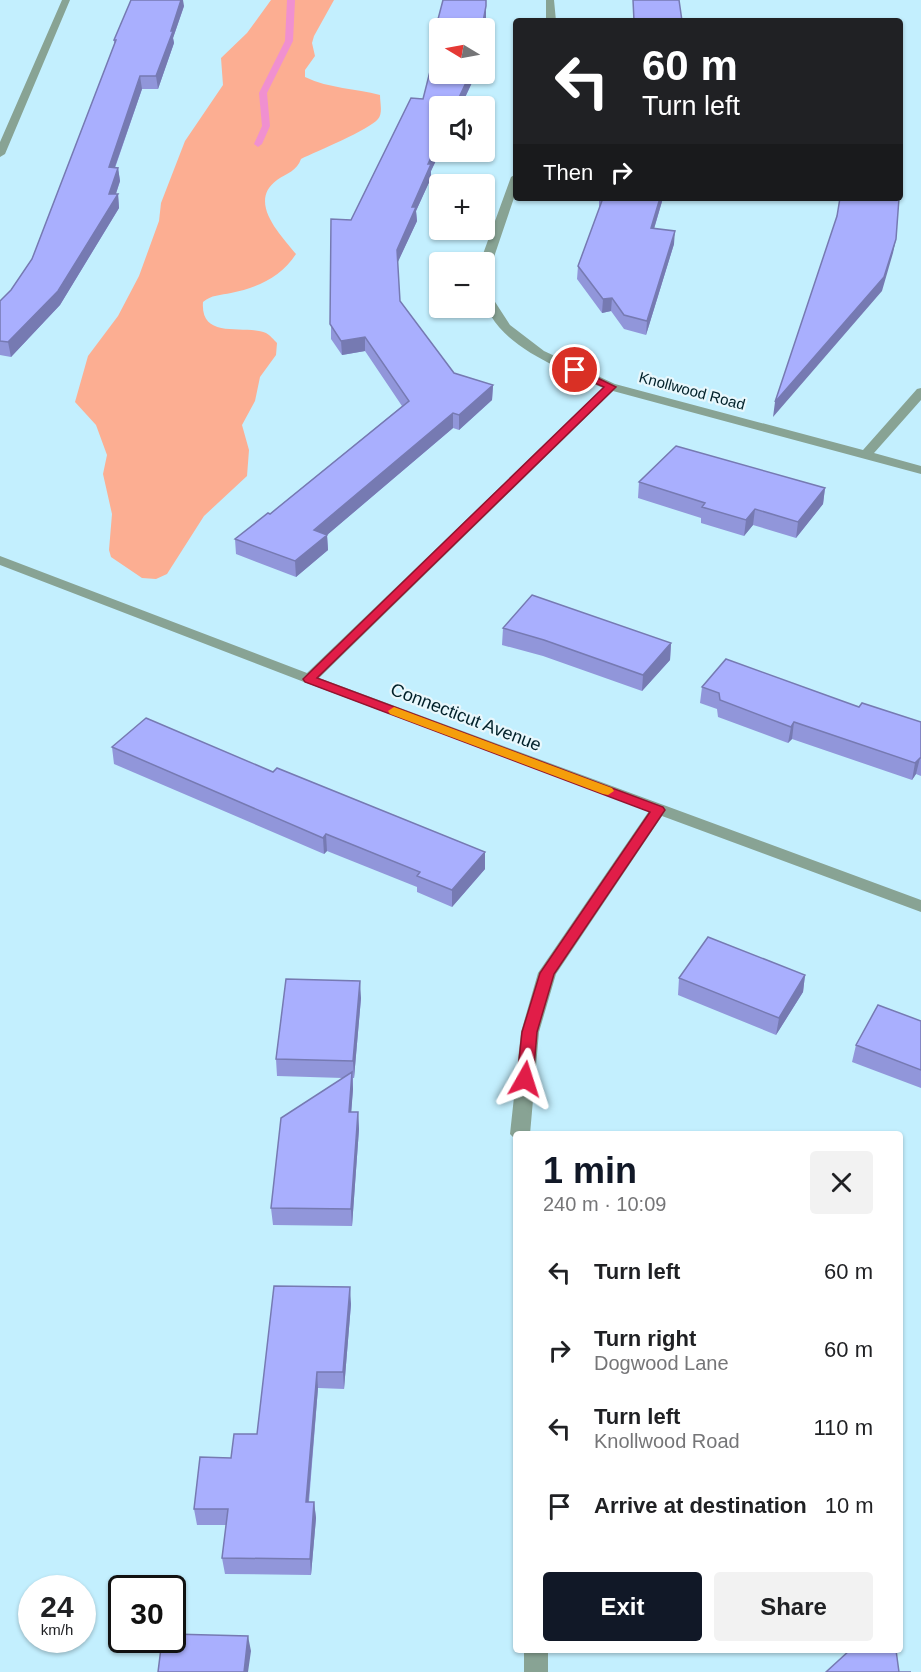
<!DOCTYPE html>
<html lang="en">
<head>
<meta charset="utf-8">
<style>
	:root { --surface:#fff; --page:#f2f2f2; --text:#202124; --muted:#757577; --accent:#111827 }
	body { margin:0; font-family:Arial,sans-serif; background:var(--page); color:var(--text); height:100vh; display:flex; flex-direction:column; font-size:22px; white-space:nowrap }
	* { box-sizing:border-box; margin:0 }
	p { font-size:20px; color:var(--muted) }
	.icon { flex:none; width:33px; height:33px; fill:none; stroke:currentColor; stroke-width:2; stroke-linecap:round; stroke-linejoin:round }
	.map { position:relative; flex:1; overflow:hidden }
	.panel { position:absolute; left:513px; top:1131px; width:390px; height:522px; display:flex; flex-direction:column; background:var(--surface); border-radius:6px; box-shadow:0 2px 4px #0004 }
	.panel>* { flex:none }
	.hud { position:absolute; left:513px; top:18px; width:390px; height:183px; border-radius:6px; box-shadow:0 2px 4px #0004; background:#202124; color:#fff; overflow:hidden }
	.needle { width:39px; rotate:280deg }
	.controls { position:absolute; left:429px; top:18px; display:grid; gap:12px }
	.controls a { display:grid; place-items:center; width:66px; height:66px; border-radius:6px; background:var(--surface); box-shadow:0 2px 4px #0004; font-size:30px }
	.speed { position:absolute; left:18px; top:1575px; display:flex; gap:12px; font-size:30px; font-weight:700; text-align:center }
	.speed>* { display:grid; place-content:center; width:78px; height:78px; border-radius:50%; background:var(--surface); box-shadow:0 2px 4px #0004; line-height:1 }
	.speed small { font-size:15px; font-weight:400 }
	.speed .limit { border:3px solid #111; border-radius:9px; background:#fff; color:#111 }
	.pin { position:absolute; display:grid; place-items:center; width:51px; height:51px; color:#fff; margin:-26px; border:3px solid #fff; border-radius:50%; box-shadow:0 2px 6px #0007 }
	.me { position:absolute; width:66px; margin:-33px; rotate:6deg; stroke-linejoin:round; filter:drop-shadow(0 0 4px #0008) }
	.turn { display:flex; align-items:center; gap:21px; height:126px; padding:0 30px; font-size:27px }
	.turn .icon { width:78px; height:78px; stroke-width:2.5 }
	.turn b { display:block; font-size:42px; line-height:51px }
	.then { display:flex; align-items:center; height:57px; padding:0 30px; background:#0003; gap:12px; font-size:22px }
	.round { display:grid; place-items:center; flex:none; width:63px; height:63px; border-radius:6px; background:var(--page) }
	.headline { display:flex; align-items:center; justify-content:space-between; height:102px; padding:0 30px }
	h1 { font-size:36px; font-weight:700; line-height:45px; color:var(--accent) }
	.button { display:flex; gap:12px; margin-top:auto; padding:12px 30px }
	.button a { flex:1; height:69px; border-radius:6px; background:var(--accent); color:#fff; font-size:24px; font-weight:700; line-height:69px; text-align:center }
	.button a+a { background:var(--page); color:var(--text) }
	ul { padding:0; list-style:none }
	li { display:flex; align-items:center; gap:18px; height:78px; padding:0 30px }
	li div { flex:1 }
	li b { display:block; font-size:22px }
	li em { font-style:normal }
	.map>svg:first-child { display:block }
	.green { fill:#fcae92 }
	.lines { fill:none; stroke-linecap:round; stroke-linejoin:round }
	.stream { fill:#f090d0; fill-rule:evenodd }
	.minor { fill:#88a394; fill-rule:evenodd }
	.wall { fill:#9196da }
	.shaded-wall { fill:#767ab2 }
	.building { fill:#a9affe; stroke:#767ab2; stroke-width:1.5 }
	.route { fill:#e11d48; stroke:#92132f; stroke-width:1.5 }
	.slow { fill:#f59e0b }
	.labels { text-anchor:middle; stroke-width:4.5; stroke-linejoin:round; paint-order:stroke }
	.far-street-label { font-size:15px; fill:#002029; stroke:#e8f7fc }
	.street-label { font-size:18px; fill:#002029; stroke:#e8f7fc }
</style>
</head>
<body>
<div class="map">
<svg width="921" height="1672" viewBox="0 0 921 1672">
	<rect width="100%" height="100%" fill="#c3effe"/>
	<!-- green -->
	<path class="green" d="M271 0H334L314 36 312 43 315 56 305 70V77C330 89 355 88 380 95 380 103 383 113 378 119 369 130 317 151 301 159 297 171 287 173 277 180 247 202 281 235 296 254 281 277 257 288 231 293 221 295 211 295 203 302 200 341 245 324 266 333 270 335 274 340 277 343L276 355 260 377 255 401 242 425 249 450 247 476 204 516 167 574 156 579 142 578 111 557 109 550 112 514 103 474 107 455 96 425 75 402 88 356 118 316 139 276 159 221 161 203 185 141 223 85 221 58 247 33Z"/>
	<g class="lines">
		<!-- stream -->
		<path class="stream" d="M287 0H295L293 41 267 93 270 126 262 144 258 147 254 144 262 126 259 93 285 41Z"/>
		<!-- minor -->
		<path class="minor" d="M62 0H70L5 154 0 157V142Z
			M546 0H554L556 21H546Z
			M516 174V192L495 254 490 285 484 288 483 254 511 177Z
			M484 290 488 291 510 325 544 351 615 384 863 450 917 389 921 388V400L874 453 921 466V474L613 391 319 678 921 900V912L662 816 556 974 539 1032 530 1134H516V1140L510 1134 521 1032 538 973 649 811 304 682 0 565V556L307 673 603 388C563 369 484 342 484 290Z
			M524 1650H548V1672H524Z"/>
	</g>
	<!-- wall -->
	<path class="wall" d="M443 0H486V18L484 28H485V41L484 43V28H440V74H476L461 106H440V152L431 171V178L416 211 417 221 397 263 400 301 454 373 493 385 492 400 459 430 453 428 327 535 328 550 296 577 236 554 235 539 268 513 270 514 402 406 365 351 342 355 331 339V219L351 220 411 98 423 99 439 35H437V23Z
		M184 6 173 38 174 43 158 89H142L115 168H118L120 181 116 194H118L119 208 60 305 11 357 0 355V301L11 290 32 259 114 45V40Z
		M599 198H663L654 229 674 244 646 335 624 329 611 311 602 313 577 279 578 266 599 209Z
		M639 482 825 488 823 504 796 538 753 525 744 536 701 523V518L638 498Z
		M503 628 671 643 670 660 642 691 543 656 502 645Z
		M702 687 859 707 921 722V776L916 774 912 780 792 739 788 743 718 717 717 709 700 703Z
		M112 747 273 772 485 852V869L452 907 417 892V887L327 851 324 854 114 764Z
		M805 975 803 992 776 1035 678 995 679 978Z
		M361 998 354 1078H353V1089L351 1112H358L359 1129 352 1226 273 1225 271 1208 343 1078 277 1076 276 1059Z
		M921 1021V1088L852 1062 856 1045Z
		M351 1304 344 1389 318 1388 309 1502H314L316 1518 311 1575 225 1574 222 1558 226 1525H197L194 1509 257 1434Z"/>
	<!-- shaded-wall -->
	<path class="shaded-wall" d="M181 0H183L184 6 173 38 174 43 158 89 156 76Z
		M486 6V18L484 28H482Z
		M470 74H476L461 106H455Z
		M140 76 142 89 110 181 109 167Z
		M440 139V152L431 171V178L416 211 417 221 397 264V250L428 164Z
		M118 168 120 181 113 202 118 194 119 208 60 305 11 357 8 342 109 194Z
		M660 198H663L650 242 651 228Z
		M675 231 674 244 646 335 647 321Z
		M896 239 893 253 882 291 773 417 775 402Z
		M612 298 611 311 602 313 603 299Z
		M365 337V351L342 355 341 341Z
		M493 385 492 400 459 430V415Z
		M453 413V428L327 535 328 550 296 577 295 561 314 530Z
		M825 488 823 504 796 538 798 522Z
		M755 509 753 525 744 536 746 520Z
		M671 643 670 660 642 691 643 675Z
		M794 722 792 739 788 743 791 727Z
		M920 758 916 774 912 780 915 763Z
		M326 834 327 851 324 854 323 838Z
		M485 852V869L452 907V890Z
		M805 975 803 992 776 1035 779 1018Z
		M360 981 361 998 354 1078 353 1061Z
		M352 1072 353 1089 350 1129 349 1112Z
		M358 1112 359 1129 352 1226 351 1209Z
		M350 1287 351 1304 344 1389 343 1372Z
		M317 1372 318 1388 307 1518 306 1502Z
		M314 1502 316 1518 311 1575 310 1559Z
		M248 1636 251 1651 248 1672H244Z"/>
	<!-- building -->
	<path class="building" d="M131 0H181L171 31H173L156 76H140L109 167 118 168 109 194H118L58 291 8 342 0 341V301L11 290 32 259 116 40H114Z
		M443 0H486V6L482 27 485 28 484 32V28H440L442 23H437Z
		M633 0H679L682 21H634Z
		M440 32V74H470L455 106H440V139L428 164H431L412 207H416L397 250 400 301 454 373 493 385 459 415 453 413 314 530 327 535 295 561 235 539 268 513 270 514 409 401 365 337 341 341 330 324 331 219 351 220 411 98 423 99Z
		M900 72H902L900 108Z
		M603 198H660L651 228 675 231 647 321 624 315 612 298 603 299 578 266Z
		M840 198H899L896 239 884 277 775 402 837 216Z
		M676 446 825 488 798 522 755 509 746 520 702 507 705 503 639 482Z
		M532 595 671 643 643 675 544 640 503 628Z
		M726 659 859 707 862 703 921 722V758H920L915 763 794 722 791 727 720 700 719 693 702 687Z
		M146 718 273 772 277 768 485 852 452 890 417 876 420 872 326 834 323 838 112 747Z
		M708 937 805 975 779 1018 679 978Z
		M286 979 360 981 353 1061 276 1059Z
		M878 1005 921 1021V1070L856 1045Z
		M352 1072 349 1112H358L351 1209 271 1208 281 1118Z
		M274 1286 350 1287 343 1372H317L306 1502H314L310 1559 222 1558 228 1509H194L200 1457 231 1458 234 1434H257Z
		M172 1634 248 1636 244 1672H158L162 1640H172Z
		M850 1650H896L899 1672H911H826Z"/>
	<!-- route -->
	<path class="route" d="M575 367 616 387 317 678 663 807 665 810 554 974 537 1032 533 1079 530 1083H519L517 1079 522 1032 540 973 650 812 305 682 303 679 604 387 572 373 570 370Z"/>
	<!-- slow -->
	<path class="slow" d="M394 707 612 788 614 791 608 795 603 794 390 714 388 711Z"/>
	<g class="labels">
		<!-- far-street labels -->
		<g class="far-street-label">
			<text transform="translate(692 391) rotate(15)" y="5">Knollwood Road</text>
		</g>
		<!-- street labels -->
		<g class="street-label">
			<text transform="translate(466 717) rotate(21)" y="6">Connecticut Avenue</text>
		</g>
	</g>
</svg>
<div class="controls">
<a><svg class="needle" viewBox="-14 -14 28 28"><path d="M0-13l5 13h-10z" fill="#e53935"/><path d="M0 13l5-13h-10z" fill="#757577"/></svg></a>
<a><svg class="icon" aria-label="sound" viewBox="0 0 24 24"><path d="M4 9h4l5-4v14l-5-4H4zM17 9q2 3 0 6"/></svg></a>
<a>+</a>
<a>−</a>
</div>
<div class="speed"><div>24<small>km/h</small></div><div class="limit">30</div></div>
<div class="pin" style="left:575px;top:370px;background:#d93025"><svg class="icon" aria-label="arrive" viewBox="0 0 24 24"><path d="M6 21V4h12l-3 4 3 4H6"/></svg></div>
<svg class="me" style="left:525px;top:1079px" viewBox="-20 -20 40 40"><path d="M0-17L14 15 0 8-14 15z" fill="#e11d48" stroke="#fff" stroke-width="4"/></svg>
<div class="hud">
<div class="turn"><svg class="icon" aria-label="left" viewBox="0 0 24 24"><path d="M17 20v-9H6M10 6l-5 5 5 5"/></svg><div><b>60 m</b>Turn left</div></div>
<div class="then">Then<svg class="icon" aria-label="right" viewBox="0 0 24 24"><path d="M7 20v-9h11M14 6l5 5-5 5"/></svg></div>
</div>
<section class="panel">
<div class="headline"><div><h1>1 min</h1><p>240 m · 10:09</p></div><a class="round"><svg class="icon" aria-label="close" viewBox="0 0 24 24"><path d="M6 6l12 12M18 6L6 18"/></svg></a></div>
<ul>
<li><svg class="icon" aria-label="left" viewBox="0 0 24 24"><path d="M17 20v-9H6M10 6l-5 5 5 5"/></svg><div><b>Turn left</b></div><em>60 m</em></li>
<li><svg class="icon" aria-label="right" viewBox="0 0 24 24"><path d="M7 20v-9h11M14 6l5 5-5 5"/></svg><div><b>Turn right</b><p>Dogwood Lane</p></div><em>60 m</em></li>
<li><svg class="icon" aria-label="left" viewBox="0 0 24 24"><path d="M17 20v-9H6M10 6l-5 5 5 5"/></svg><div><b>Turn left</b><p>Knollwood Road</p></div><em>110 m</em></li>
<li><svg class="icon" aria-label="arrive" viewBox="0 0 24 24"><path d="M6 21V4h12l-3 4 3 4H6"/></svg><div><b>Arrive at destination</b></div><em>10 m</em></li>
</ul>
<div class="button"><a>Exit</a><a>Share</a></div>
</section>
</div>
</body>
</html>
